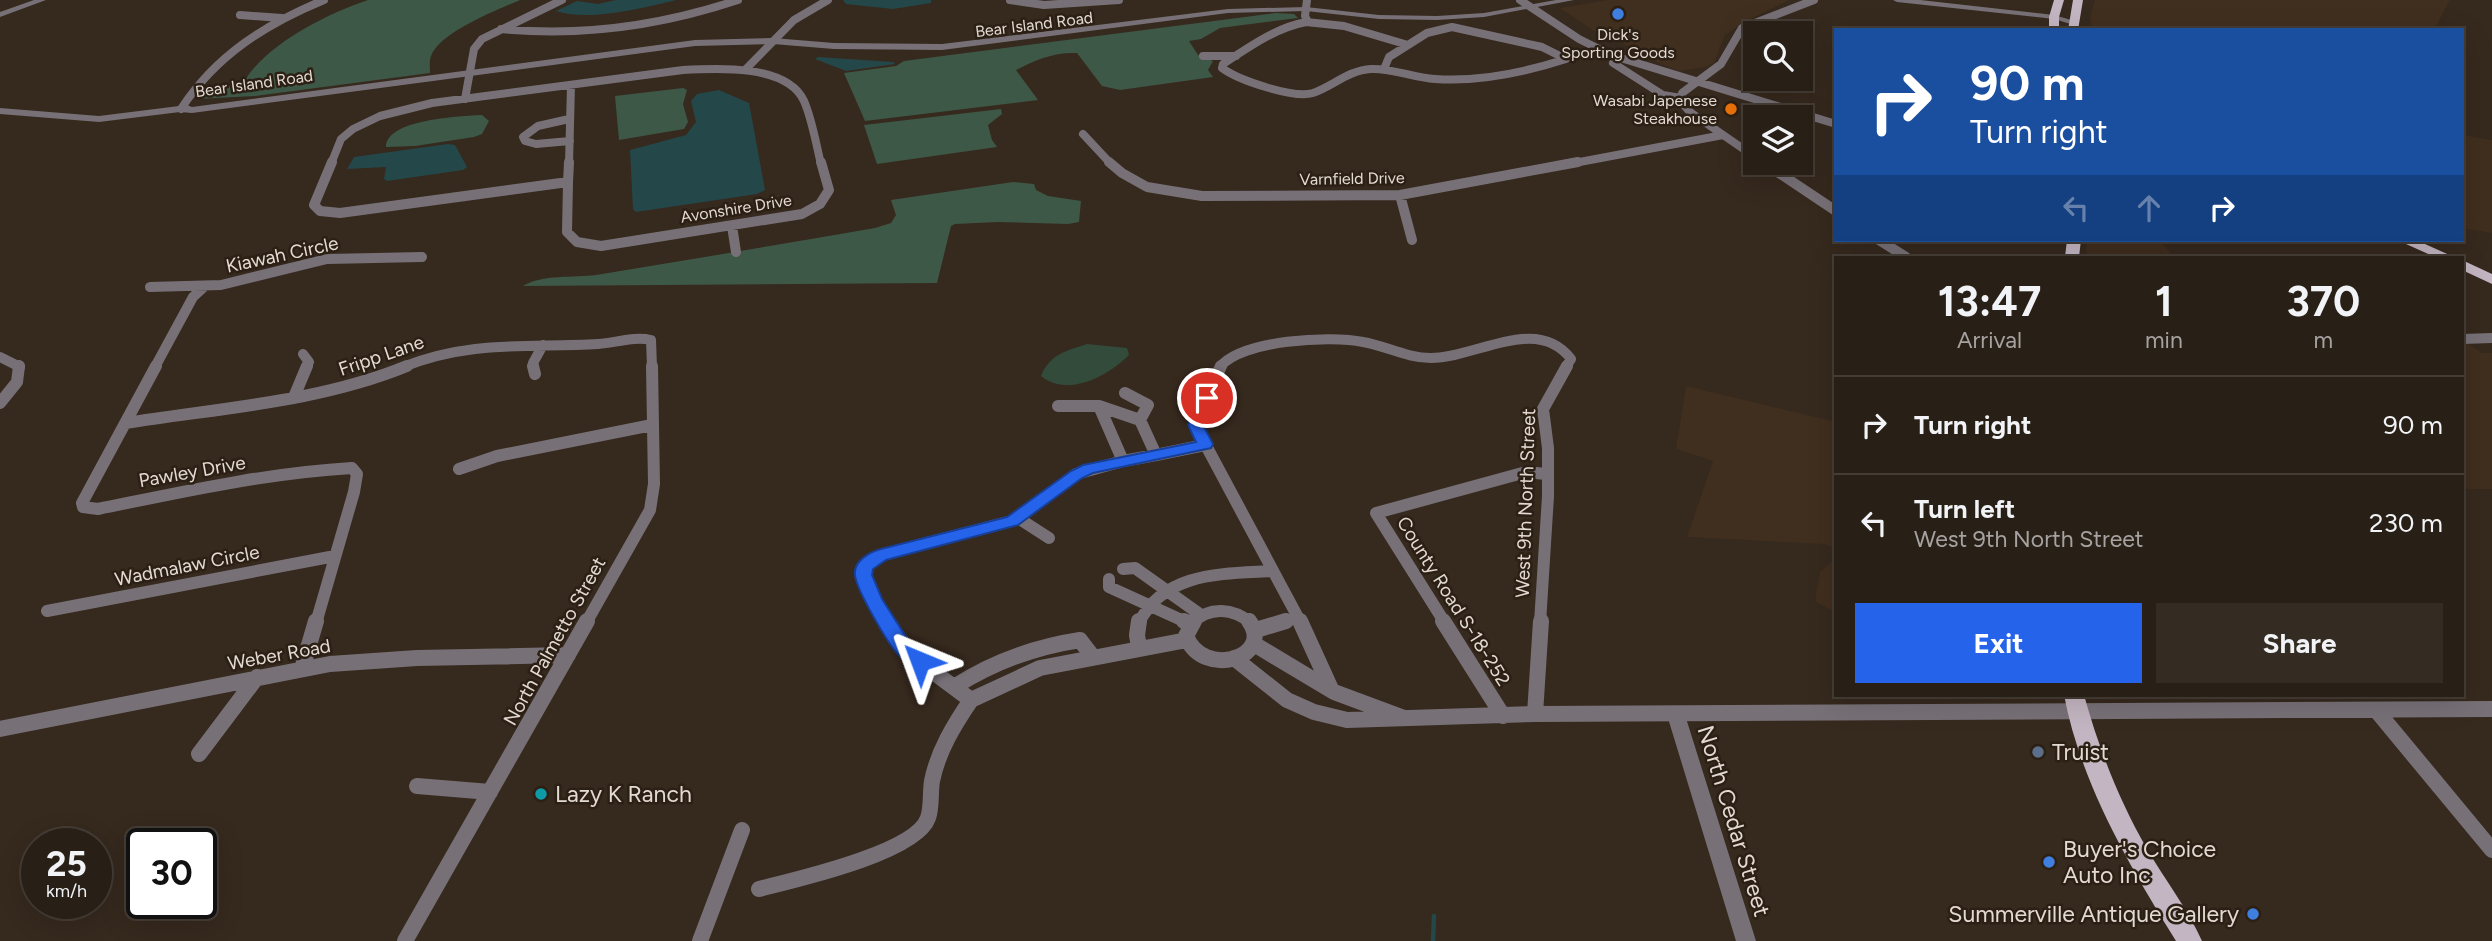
<!DOCTYPE html>
<html lang="en">
<head>
<meta charset="utf-8">
<style>
	:root { --surface:#281f16; --page:#342c23; --text:#f1f3f6; --muted:#a5a2a1; --line:#443d35; --accent:#2563eb }
	body { margin:0; font-family:Figtree,sans-serif; background:var(--page); color:var(--text); height:100vh; display:flex; flex-direction:column; font-size:26px; white-space:nowrap }
	* { box-sizing:border-box; margin:0 }
	p { font-size:23px; color:var(--muted) }
	.icon { flex:none; width:38px; height:38px; fill:none; stroke:currentColor; stroke-width:2; stroke-linecap:round; stroke-linejoin:round }
	.map { position:relative; flex:1; overflow:hidden }
	.sheet { position:absolute; left:1834px; top:256px; width:630px; height:441px; display:flex; flex-direction:column; background:var(--surface); border-radius:0px; box-shadow:0 7px 28px #0002,0 0 0 2px var(--line) }
	.sheet>* { flex:none }
	.hud { position:absolute; left:1834px; top:28px; width:630px; height:214px; border-radius:0px; box-shadow:0 7px 28px #0002,0 0 0 2px var(--line); background:#1a4fa0; color:#fff; overflow:hidden }
	.buttons { position:absolute; left:1743px; top:21px; display:grid; gap:14px }
	.buttons a { display:grid; place-items:center; width:70px; height:70px; border-radius:0px; background:var(--surface); box-shadow:0 7px 28px #0002,0 0 0 2px var(--line); font-size:35px }
	.speed { position:absolute; left:21px; top:828px; display:flex; gap:14px; font-size:35px; font-weight:700; text-align:center }
	.speed>* { display:grid; place-content:center; width:91px; height:91px; border-radius:50%; background:var(--surface); box-shadow:0 7px 28px #0002,0 0 0 2px var(--line); line-height:1 }
	.speed small { font-size:18px; font-weight:400 }
	.speed .limit { border:4px solid #111; border-radius:10px; background:#fff; color:#111 }
	.pin { position:absolute; display:grid; place-items:center; width:60px; height:60px; color:#fff; margin:-30px; border:4px solid #fff; border-radius:50%; box-shadow:0 2px 7px #0007 }
	.me { position:absolute; width:77px; margin:-38px; rotate:316deg; stroke-linejoin:round; filter:drop-shadow(0 0 5px #0008) }
	.turn { display:flex; align-items:center; gap:24px; height:147px; padding:0 21px; font-size:32px }
	.turn .icon { width:91px; height:91px; stroke-width:2.5 }
	.turn b { display:block; font-size:49px; line-height:60px }
	.lanes { display:flex; align-items:center; height:66px; padding:0 21px; background:#0003; justify-content:center; gap:35px; direction:ltr }
	.lanes .off { opacity:.35 }
	.eta { display:flex; justify-content:space-evenly; align-items:center; height:119px; text-align:center }
	.eta b { font-size:42px; font-weight:700; line-height:49px }
	.button { display:flex; gap:14px; margin-top:auto; padding:14px 21px }
	.button a { flex:1; height:80px; border-radius:0px; background:var(--accent); color:#fff; font-size:28px; font-weight:700; line-height:80px; text-align:center }
	.button a+a { background:var(--page); color:var(--text) }
	ul { padding:0; list-style:none }
	li { display:flex; align-items:center; gap:21px; height:98px; padding:0 21px; border-top:2px solid var(--line) }
	li div { flex:1 }
	li b { display:block; font-size:26px }
	li em { font-style:normal }
	.map>svg:first-child { display:block }
	.built { fill:#402e1e }
	.green { fill:#334b3b }
	.forest { fill:#3e5847 }
	.water { fill:#244849 }
	.lines { fill:none; stroke-linecap:round; stroke-linejoin:round }
	.stream { stroke:#244849; stroke-width:4.5 }
	.minor-far3 { stroke:#777177; stroke-width:8 }
	.minor-far2 { stroke:#777177; stroke-width:10 }
	.minor-far1 { stroke:#777177; stroke-width:12 }
	.minor { stroke:#777177; stroke-width:16 }
	.tertiary { fill:#777177; fill-rule:evenodd }
	.primary { fill:#c3b5c1; fill-rule:evenodd }
	.route { fill:#2563eb; stroke:#184099; stroke-width:2 }
	.shop-dot { fill:#3f7fe0; stroke:#2c1f14; stroke-width:2.5 }
	.food-dot { fill:#e8710a; stroke:#2c1f14; stroke-width:2.5 }
	.service-dot { fill:#5c6f8a; stroke:#2c1f14; stroke-width:2.5 }
	.culture-dot { fill:#0f9aa8; stroke:#2c1f14; stroke-width:2.5 }
	.labels { text-anchor:middle; stroke-width:5; stroke-linejoin:round; paint-order:stroke }
	.far-street-label { font-size:16px; fill:#e3dad3; stroke:#2c1f14 }
	.far-poi-label { font-size:16px; fill:#e3dad3; stroke:#2c1f14 }
	.street-label { font-size:19px; fill:#e3dad3; stroke:#2c1f14 }
	.near-poi-label { font-size:23px; fill:#e3dad3; stroke:#2c1f14; text-anchor:start }
	.near-street-label { font-size:23px; fill:#e3dad3; stroke:#2c1f14 }
</style>
</head>
<body>
<div class="map">
<svg width="2492" height="941" viewBox="0 0 2492 941">
	<rect width="100%" height="100%" fill="#36291e"/>
	<!-- built -->
	<path class="built" d="M1608 0H1789L1744 22 1725 35 1714 63 1705 67 1679 71 1646 58 1647 54 1594 31 1560 8Z
		M2095 0H2450L2434 30H2092L2090 17Z
		M2462 135 2492 140V233L2462 228Z
		M2086 240H2158L2170 252 2168 257H2087Z
		M2462 339 2482 353H2492V489H2462Z
		M1686 386 1836 422V549L1824 544 1687 537 1713 461 1676 449Z
		M1836 558V613L1815 601 1820 572Z"/>
	<!-- green -->
	<path class="green" d="M1087 344 1127 348 1129 355C1108 376 1068 398 1041 376 1050 354 1066 351 1087 344Z"/>
	<!-- forest -->
	<path class="forest" d="M368 0H520C497 10 440 32 431 56 429 61 430 68 430 73L255 96 196 99 202 89 241 85C246 80 249 73 254 68 280 38 331 12 368 0Z
		M1275 13 1294 14 1298 18 1220 28 1201 39 1189 41 1198 55 1213 61 1208 70 1213 77 1120 90 1102 86 1077 53C1054 52 1035 60 1016 70L1038 100 865 121 844 73 896 66 904 61Z
		M683 88 687 90 683 104 688 122 684 129 619 140 615 96Z
		M1001 109 1002 114 988 125 992 140 997 147 877 164 864 125Z
		M482 115 489 121 482 134 474 137 415 146 386 147C386 119 462 116 482 115Z
		M1013 182 1034 184 1036 190 1048 196 1081 201 1079 222 1068 224 998 222 955 224 951 226 937 283 523 286C542 274 574 278 596 275 689 260 782 244 875 228L891 223 896 215 891 200Z"/>
	<!-- water -->
	<path class="water" d="M616 0H676C645 8 586 22 556 11L577 1 598 4Z
		M843 0H931V3L893 9 846 4Z
		M818 57 893 62 895 64 846 71 815 59Z
		M719 90 749 103 765 190 757 194 636 212 633 209 630 150 686 135 696 122 691 101 697 94Z
		M448 144 455 145 467 167 463 170 387 181 384 179 386 167 347 169 354 157Z"/>
	<g class="lines">
		<!-- stream -->
		<path class="stream" d="M1433 941 1434 916"/>
		<!-- minor-far3 -->
		<path class="minor-far3" d="M1010 0 1044 5 1119 0
			M1307 0 1305 16 1308 22
			M1520 0 1579 39 1611 55 1836 124
			M240 15 282 18
			M1306 22 1344 26 1408 45 1427 33 1452 27 1542 47 1566 59C1526 72 1477 82 1435 79 1413 78 1393 68 1371 69 1349 70 1333 86 1313 93 1294 99 1238 80 1222 68L1223 64C1249 47 1275 28 1306 22Z
			M501 29C583 37 660 26 738 0
			M1203 56H1236
			M1613 63 1663 95 1681 98
			M1384 69 1389 57 1408 45
			M745 70 794 20 828 0
			M465 99 474 49 482 39 562 0
			M181 109C216 55 266 24 324 0
			M569 119 538 126 523 137 525 141 536 144 570 141
			M1083 134 1111 164
			M1755 157 1690 112 1682 103V93L1721 64 1742 28 1814 0
			M331 164 341 139 353 129 380 116 432 103 683 70C716 68 787 64 804 101 812 119 816 144 821 164
			M569 164 571 85
			M1569 164 1723 135"/>
		<!-- minor-far2 -->
		<path class="minor-far2" d="M332 162 314 205 320 211 340 213 568 182
			M1109 162 1122 173 1147 187 1202 196 1400 195 1578 162
			M1764 163 1836 211
			M568 182 567 232 577 242 601 246 802 214 820 204 829 190 821 162
			M568 182 569 162
			M1400 195 1412 240
			M732 226 736 252
			M1879 240 1906 257
			M150 287 221 285 327 259 422 257
			M2462 339 2492 338
			M303 354 309 362 307 367
			M0 357 20 367
			M155 367 193 297 205 286
			M403 367C470 340 527 348 598 344 616 343 634 336 651 340L652 367
			M534 367 533 363 543 345
			M1220 367C1241 340 1331 335 1363 342 1386 346 1407 358 1431 358 1476 358 1537 314 1571 359L1566 367"/>
		<!-- minor-far1 -->
		<path class="minor-far1" d="M156 366 82 503 83 507 98 509C182 492 266 473 352 468L357 474 354 492 316 623
			M533 366 535 374
			M1221 366 1195 425 1301 623
			M1125 393 1148 405 1140 420 1156 455 1205 445
			M294 397 307 366
			M0 403 17 382 19 366
			M1058 406H1099L1140 420
			M1099 406 1123 461 1156 455
			M126 423C220 408 319 402 407 366
			M459 469 497 456 652 425
			M1018 518 1049 538
			M1123 569 1135 568 1201 615
			M1109 579V587L1188 623
			M47 611 335 556
			M586 623 650 510 654 484 652 366
			M886 623 865 575V567L881 555 1012 521 1076 474 1123 461
			M1139 623C1164 571 1224 574 1273 571
			M1192 623C1210 606 1233 608 1251 623
			M1280 623 1298 617
			M1445 623 1376 513 1526 472 1546 474
			M1540 623 1548 496V448L1543 409 1567 366"/>
		<!-- minor -->
		<path class="minor" d="M885 621 912 656 971 700 1040 668 1187 640
			M1184 621 1191 624
			M1194 621 1186 636C1203 680 1275 657 1249 621
			M1300 621 1331 689
			M1443 621 1503 716
			M1256 630 1286 621
			M1254 644 1334 692 1404 718
			M1139 648 1137 635 1139 621
			M1234 658 1287 700 1314 712 1347 720 1535 714 2492 709
			M302 669 316 621
			M954 687C993 662 1034 647 1080 640L1093 657
			M2376 710 2492 850
			M1535 714 1541 621
			M0 729 330 664 417 658 568 655
			M199 754 257 677
			M417 786 490 792
			M759 889C794 880 916 853 928 818 932 807 930 793 932 781 938 751 954 725 971 700
			M405 941 587 621
			M700 941 742 830"/>
		<!-- tertiary -->
		<path class="tertiary" d="M34 0H46L0 17V12Z
			M1556 0H1574L1484 17 1437 20 1379 19 1306 11 1228 13 942 50 834 49 773 44 695 46 192 113 180 112 99 122 0 114V108L99 116 187 105 192 107 695 40 773 38 834 43 942 44 1228 9 1306 7 1379 15 1437 16 1484 13Z
			M1893 0H1920L2054 15 2078 22 2074 25 2054 19 1897 2Z
			M1676 708 1682 710 1685 715 1756 941H1736L1667 715 1670 710Z"/>
		<!-- primary -->
		<path class="primary" d="M2054 0H2064L2059 17V30H2049V17Z
			M2073 0H2083L2078 30H2068Z
			M2067 240H2081L2079 257H2065Z
			M2397 240H2416L2454 257H2435Z
			M2462 260 2492 274V284L2462 270Z
			M2064 695H2084C2099 749 2119 800 2147 849 2165 880 2188 909 2202 941H2176C2129 865 2081 784 2064 695Z"/>
	</g>
	<!-- route -->
	<path class="route" d="M1207 393 1214 398 1203 425 1213 444 1211 448 1093 473 1082 478 1018 525 886 560 873 569 872 575 882 599 910 643 930 661 927 666 920 668C912 666 903 660 897 653 887 642 856 589 855 575 853 561 870 552 881 549L1007 517 1071 471 1083 465 1196 442 1188 425 1200 398Z"/>
	<!-- markers -->
	<g class="shop-dot">
		<circle cx="1618" cy="14" r="7"/>
		<circle cx="2049" cy="862" r="7"/>
		<circle cx="2253" cy="914" r="7"/>
	</g>
	<circle class="food-dot" cx="1731" cy="109" r="7"/>
	<circle class="service-dot" cx="2038" cy="752" r="7"/>
	<circle class="culture-dot" cx="541" cy="794" r="7"/>
	<g class="labels">
		<!-- far-street labels -->
		<g class="far-street-label">
			<text transform="translate(1034 24) rotate(-7)" y="6">Bear Island Road</text>
			<text transform="translate(254 83) rotate(-8)" y="6">Bear Island Road</text>
			<text transform="translate(1352 178) rotate(-1)" y="6">Varnfield Drive</text>
			<text transform="translate(736 208) rotate(-9)" y="6">Avonshire Drive</text>
		</g>
		<!-- far-poi labels -->
		<g class="far-poi-label">
			<text x="1618" y="40">Dick's<tspan x="1618" dy="18">Sporting Goods</tspan></text>
			<text x="1717" y="106" text-anchor="end">Wasabi Japenese<tspan x="1717" dy="18">Steakhouse</tspan></text>
		</g>
		<!-- street labels -->
		<g class="street-label">
			<text transform="translate(282 254) rotate(-12)" y="7">Kiawah Circle</text>
			<text transform="translate(381 355) rotate(-19)" y="7">Fripp Lane</text>
			<text transform="translate(192 471) rotate(-10)" y="7">Pawley Drive</text>
			<text transform="translate(1525 503) rotate(-88)" y="7">West 9th North Street</text>
			<text transform="translate(187 565) rotate(-11)" y="7">Wadmalaw Circle</text>
			<text transform="translate(1454 601) rotate(58)" y="7">County Road S-18-252</text>
			<text transform="translate(554 641) rotate(-61)" y="7">North Palmetto Street</text>
			<text transform="translate(279 654) rotate(-10)" y="7">Weber Road</text>
		</g>
		<!-- near-poi labels -->
		<g class="near-poi-label">
			<text x="2052" y="760">Truist</text>
			<text x="555" y="802">Lazy K Ranch</text>
			<text x="2063" y="857">Buyer's Choice<tspan x="2063" dy="26">Auto Inc</tspan></text>
			<text x="2239" y="922" text-anchor="end">Summerville Antique Gallery</text>
		</g>
		<!-- near-street labels -->
		<g class="near-street-label">
			<text transform="translate(1734 821) rotate(73)" y="8">North Cedar Street</text>
		</g>
	</g>
</svg>
<div class="buttons">
<a><svg class="icon" aria-label="search" viewBox="0 0 24 24"><circle cx="10" cy="10" r="6"/><path d="M15 15l6 6"/></svg></a>
<a><svg class="icon" aria-label="layers" viewBox="0 0 24 24"><path d="M12 4l9 5-9 5-9-5zM3 14l9 5 9-5"/></svg></a>
</div>
<div class="speed"><div>25<small>km/h</small></div><div class="limit">30</div></div>
<div class="pin" style="left:1207px;top:398px;background:#d93025"><svg class="icon" aria-label="arrive" viewBox="0 0 24 24"><path d="M6 21V4h12l-3 4 3 4H6"/></svg></div>
<svg class="me" style="left:920px;top:661px" viewBox="-20 -20 40 40"><path d="M0-17L14 15 0 8-14 15z" fill="#2563eb" stroke="#fff" stroke-width="4"/></svg>
<div class="hud">
<div class="turn"><svg class="icon" aria-label="right" viewBox="0 0 24 24"><path d="M7 20v-9h11M14 6l5 5-5 5"/></svg><div><b>90 m</b>Turn right</div></div>
<div class="lanes"><svg class="icon off" aria-label="left" viewBox="0 0 24 24"><path d="M17 20v-9H6M10 6l-5 5 5 5"/></svg><svg class="icon off" aria-label="ahead" viewBox="0 0 24 24"><path d="M12 20V5M6 11l6-6 6 6"/></svg><svg class="icon" aria-label="right" viewBox="0 0 24 24"><path d="M7 20v-9h11M14 6l5 5-5 5"/></svg></div>
</div>
<section class="sheet">
<div class="eta">
<div><b>13:47</b><p>Arrival</p></div>
<div><b>1</b><p>min</p></div>
<div><b>370</b><p>m</p></div>
</div>
<ul>
<li><svg class="icon" aria-label="right" viewBox="0 0 24 24"><path d="M7 20v-9h11M14 6l5 5-5 5"/></svg><div><b>Turn right</b></div><em>90 m</em></li>
<li><svg class="icon" aria-label="left" viewBox="0 0 24 24"><path d="M17 20v-9H6M10 6l-5 5 5 5"/></svg><div><b>Turn left</b><p>West 9th North Street</p></div><em>230 m</em></li>
</ul>
<div class="button"><a>Exit</a><a>Share</a></div>
</section>
</div>
</body>
</html>
